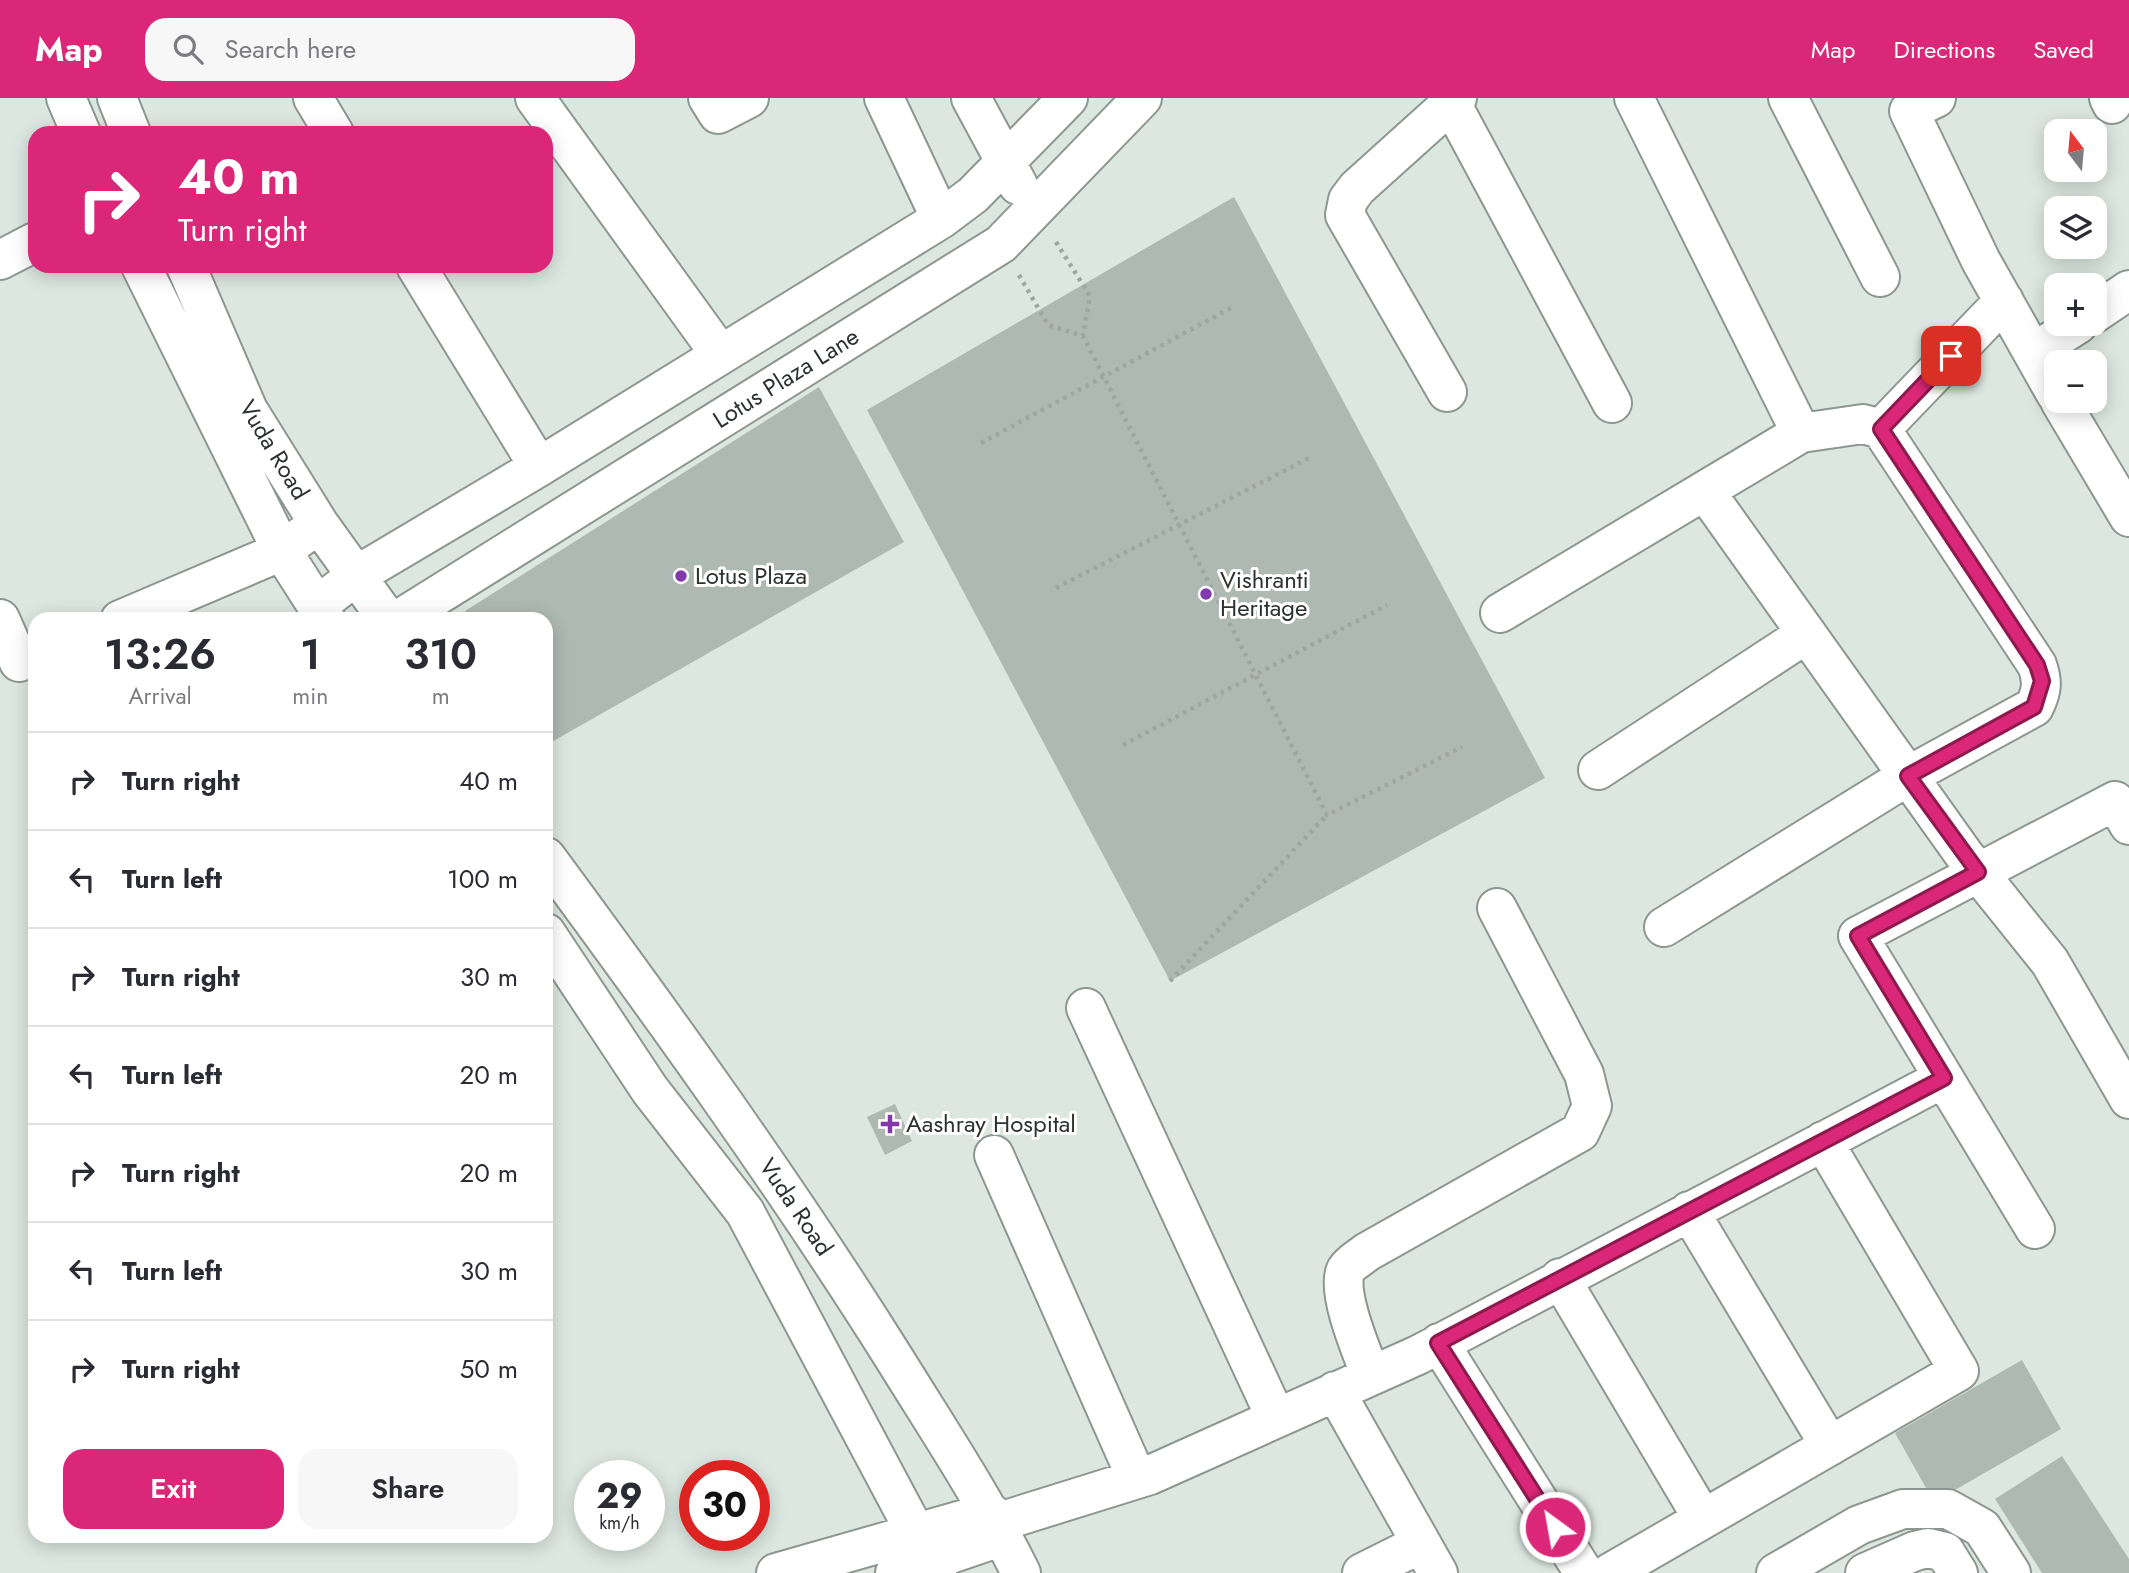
<!DOCTYPE html>
<html lang="en">
<head>
<meta charset="utf-8">
<style>
	:root { --surface:#fff; --page:#f7f7f7; --text:#2b2b33; --muted:#7c7c81; --line:#e1e1e2; --accent:#db2777 }
	body { margin:0; font-family:Jost,sans-serif; background:var(--page); color:var(--text); height:100vh; display:flex; flex-direction:column; font-size:26px; white-space:nowrap }
	* { box-sizing:border-box; margin:0 }
	p { font-size:23px; color:var(--muted) }
	.icon { flex:none; width:38px; height:38px; fill:none; stroke:currentColor; stroke-width:2; stroke-linecap:round; stroke-linejoin:round }
	.map { position:relative; flex:1; overflow:hidden }
	.side { position:absolute; left:28px; top:514px; width:525px; height:931px; display:flex; flex-direction:column; background:var(--surface); border-radius:21px; box-shadow:0 4px 18px #0003 }
	.side>* { flex:none }
	.banner { position:absolute; left:28px; top:28px; width:525px; height:147px; border-radius:21px; box-shadow:0 4px 18px #0003; background:#db2777; color:#fff; overflow:hidden }
	.needle { width:46px; rotate:344deg }
	.fabs { position:absolute; left:2044px; top:21px; display:grid; gap:14px }
	.fabs a { display:grid; place-items:center; width:63px; height:63px; border-radius:14px; background:var(--surface); box-shadow:0 4px 18px #0003; font-size:35px }
	.speed { position:absolute; left:574px; top:1362px; display:flex; gap:14px; font-size:35px; font-weight:700; text-align:center }
	.speed>* { display:grid; place-content:center; width:91px; height:91px; border-radius:50%; background:var(--surface); box-shadow:0 4px 18px #0003; line-height:1 }
	.speed small { font-size:18px; font-weight:400 }
	.speed .limit { border:10px solid #d22; background:#fff; color:#111 }
	.pin { position:absolute; display:grid; place-items:center; width:60px; height:60px; color:#fff; margin:-30px; border-radius:14px; box-shadow:0 4px 10px #0006 }
	.me { position:absolute; width:77px; margin:-38px; rotate:328deg; stroke-linejoin:round; filter:drop-shadow(0 0 5px #0008) }
	.turn { display:flex; align-items:center; gap:24px; height:147px; padding:0 35px; font-size:32px }
	.turn .icon { width:91px; height:91px; stroke-width:2.5 }
	.turn b { display:block; font-size:49px; line-height:60px }
	.eta { display:flex; justify-content:space-evenly; align-items:center; height:119px; text-align:center }
	.eta b { font-size:42px; font-weight:600; line-height:49px }
	.primary-button { display:flex; gap:14px; margin-top:auto; padding:14px 35px }
	.primary-button a { flex:1; height:80px; border-radius:21px; background:var(--accent); color:#fff; font-size:28px; font-weight:600; line-height:80px; text-align:center }
	.primary-button a+a { background:var(--page); color:var(--text) }
	ul { padding:0; list-style:none }
	li { display:flex; align-items:center; gap:21px; height:98px; padding:0 35px; border-top:2px solid var(--line) }
	li div { flex:1 }
	li b { display:block; font-size:26px }
	li em { font-style:normal }
	header { display:flex; align-items:center; gap:42px; box-sizing:border-box; height:98px; padding:0 35px; background:var(--accent); color:#fff }
	header strong { font-size:33px }
	nav { display:flex; gap:38px; margin-inline-start:auto; font-size:24px }
	.search { width:490px; height:63px; background:var(--page); display:flex; align-items:center; gap:18px; box-sizing:border-box; padding:0 24px; border-radius:21px; color:var(--muted); font-size:26px }
	.map>svg:first-child { display:block }
	.building { fill:#aeb9b3 }
	.lines { fill:none; stroke-linecap:round; stroke-linejoin:round }
	.minor-casing { stroke:#8c9791; stroke-width:42 }
	.path { stroke:#9da6a0; stroke-width:4.5; stroke-dasharray:3.5 5; stroke-linecap:butt }
	.minor { stroke:#fff; stroke-width:38 }
	.route-casing { stroke:#8e194d; stroke-width:18 }
	.route { stroke:#db2777; stroke-width:12 }
	.poi-dot { fill:#8339ab; stroke:#fff; stroke-width:2.5 }
	.labels { text-anchor:middle; stroke-width:6; stroke-linejoin:round; paint-order:stroke }
	.street-label { font-size:24px; fill:#2d322f; stroke:#fff }
	.poi-label { font-size:24px; fill:#2d322f; stroke:#fff; text-anchor:start }
</style>
</head>
<body>
<header>
<strong>Map</strong>
<div class="search"><svg class="icon" aria-label="search" viewBox="0 0 24 24"><circle cx="10" cy="10" r="6"/><path d="M15 15l6 6"/></svg>Search here</div>
<nav><a>Map</a><a>Directions</a><a>Saved</a></nav>
</header>
<div class="map">
<svg width="2129" height="1475" viewBox="0 0 2129 1475">
	<rect width="100%" height="100%" fill="#dbe7e0"/>
	<!-- building -->
	<path class="building" d="M1234 99 1545 680 1170 883 867 312Z
		M819 289 904 444 548 646 546 522H470L465 513Z
		M895 1006 912 1043 885 1057 867 1019Z
		M2022 1262 2061 1331 1934 1404 1895 1335Z
		M2062 1358 2129 1461V1475H2042L1995 1401Z"/>
	<g class="lines">
		<defs>
			<path id="minor" d="M66 0 81 35
				M117 0 131 35
				M313 0 334 35
				M535 0 720 256
				M708 0 718 16 749 0
				M884 0 941 121
				M971 0 1018 87
				M1788 0 1880 179
				M1936 0 1909 13 1981 163 2056 296
				M2109 0 2112 6
				M1451 5 1612 305
				M0 162 35 144
				M141 168 282 453 326 522
				M186 168 248 312 319 426 388 522
				M416 168 539 369
				M2095 215 2129 192
				M2033 255 2078 226
				M1447 294 1345 117 1348 102 1357 90 1457 0
				M2060 303 2129 419
				M1881 331 2004 203
				M1705 393 1965 758 2050 864 2129 1001
				M317 508 357 477 539 369 941 121 973 97 1068 0
				M1500 515 1801 335 1634 0
				M0 521 19 564 35 557
				M120 522 282 453 302 438
				M398 522 1001 146 1142 0
				M1598 672 1806 536
				M546 759C667 923 786 1088 894 1260 938 1331 984 1400 1021 1475
				M1664 829 1908 678 2034 609C2042 593 2043 584 2037 567L1881 331 1863 326 1801 335
				M546 835 650 992 745 1114 937 1475
				M1086 910 1276 1320
				M994 1057 1137 1381
				M1689 1113 1830 1348
				M2035 1131 1858 838 2115 703 2129 727
				M1560 1180 1703 1421
				M1439 1245 1584 1475
				M1371 1278C1363 1257 1335 1192 1346 1172 1350 1165 1361 1159 1367 1154L1580 1034 1592 1008 1584 976 1497 810
				M1335 1293 1438 1475
				M996 1425 1150 1377 1418 1257 1944 980
				M776 1475 990 1414
				M895 1475 1003 1438
				M1362 1475 1420 1446
				M1610 1475 1959 1273 1823 1043
				M1776 1475 1859 1427 1903 1411H1948L1982 1430 2011 1475
				M1865 1475 1915 1453 1928 1450 1945 1454 1958 1475"/>
		</defs>
		<!-- minor casing -->
		<use href="#minor" class="minor-casing"/>
		<!-- path -->
		<path class="path" d="M1056 144 1090 198 1083 238
			M1019 177 1048 227 1083 238 1327 717 1462 649
			M981 345 1231 210
			M1056 490 1313 358
			M1123 647 1387 507
			M1170 883 1327 717"/>
		<!-- minor -->
		<use href="#minor" class="minor"/>
	</g>
	<g class="lines">
		<defs>
			<path id="route" d="M1555 1429 1438 1245 1944 980 1858 838 1978 774 1908 678 2034 609 2042 583 2037 567 1881 331 1951 258"/>
		</defs>
		<!-- route casing -->
		<use href="#route" class="route-casing"/>
		<!-- route -->
		<use href="#route" class="route"/>
	</g>
	<!-- markers -->
	<g class="poi-dot">
		<circle cx="681" cy="478" r="7"/>
		<circle cx="1206" cy="496" r="7"/>
		<path d="M886.5 1015.5h7v7h7v7h-7v7h-7v-7h-7v-7h7z"/>
	</g>
	<g class="labels">
		<!-- street labels -->
		<g class="street-label">
			<text transform="translate(786 280) rotate(-32)" y="8">Lotus Plaza Lane</text>
			<text transform="translate(274 352) rotate(59)" y="8">Vuda Road</text>
			<text transform="translate(796 1109) rotate(56)" y="8">Vuda Road</text>
		</g>
		<!-- poi labels -->
		<g class="poi-label">
			<text x="695" y="486">Lotus Plaza</text>
			<text x="1220" y="490">Vishranti<tspan x="1220" dy="28">Heritage</tspan></text>
			<text x="906" y="1034">Aashray Hospital</text>
		</g>
	</g>
</svg>
<div class="fabs">
<a><svg class="needle" viewBox="-14 -14 28 28"><path d="M0-13l5 13h-10z" fill="#e53935"/><path d="M0 13l5-13h-10z" fill="#7c7c81"/></svg></a>
<a><svg class="icon" aria-label="layers" viewBox="0 0 24 24"><path d="M12 4l9 5-9 5-9-5zM3 14l9 5 9-5"/></svg></a>
<a>+</a>
<a>−</a>
</div>
<div class="speed"><div>29<small>km/h</small></div><div class="limit">30</div></div>
<div class="pin" style="left:1951px;top:258px;background:#d93025"><svg class="icon" aria-label="arrive" viewBox="0 0 24 24"><path d="M6 21V4h12l-3 4 3 4H6"/></svg></div>
<svg class="me" style="left:1555px;top:1429px" viewBox="-20 -20 40 40"><circle r="17" fill="#db2777" stroke="#fff" stroke-width="3"/><path d="M0-11L8 9 0 5-8 9z" fill="#fff"/></svg>
<div class="banner">
<div class="turn"><svg class="icon" aria-label="right" viewBox="0 0 24 24"><path d="M7 20v-9h11M14 6l5 5-5 5"/></svg><div><b>40 m</b>Turn right</div></div>
</div>
<section class="side">
<div class="eta">
<div><b>13:26</b><p>Arrival</p></div>
<div><b>1</b><p>min</p></div>
<div><b>310</b><p>m</p></div>
</div>
<ul>
<li><svg class="icon" aria-label="right" viewBox="0 0 24 24"><path d="M7 20v-9h11M14 6l5 5-5 5"/></svg><div><b>Turn right</b></div><em>40 m</em></li>
<li><svg class="icon" aria-label="left" viewBox="0 0 24 24"><path d="M17 20v-9H6M10 6l-5 5 5 5"/></svg><div><b>Turn left</b></div><em>100 m</em></li>
<li><svg class="icon" aria-label="right" viewBox="0 0 24 24"><path d="M7 20v-9h11M14 6l5 5-5 5"/></svg><div><b>Turn right</b></div><em>30 m</em></li>
<li><svg class="icon" aria-label="left" viewBox="0 0 24 24"><path d="M17 20v-9H6M10 6l-5 5 5 5"/></svg><div><b>Turn left</b></div><em>20 m</em></li>
<li><svg class="icon" aria-label="right" viewBox="0 0 24 24"><path d="M7 20v-9h11M14 6l5 5-5 5"/></svg><div><b>Turn right</b></div><em>20 m</em></li>
<li><svg class="icon" aria-label="left" viewBox="0 0 24 24"><path d="M17 20v-9H6M10 6l-5 5 5 5"/></svg><div><b>Turn left</b></div><em>30 m</em></li>
<li><svg class="icon" aria-label="right" viewBox="0 0 24 24"><path d="M7 20v-9h11M14 6l5 5-5 5"/></svg><div><b>Turn right</b></div><em>50 m</em></li>
</ul>
<div class="primary-button"><a>Exit</a><a>Share</a></div>
</section>
</div>
</body>
</html>
